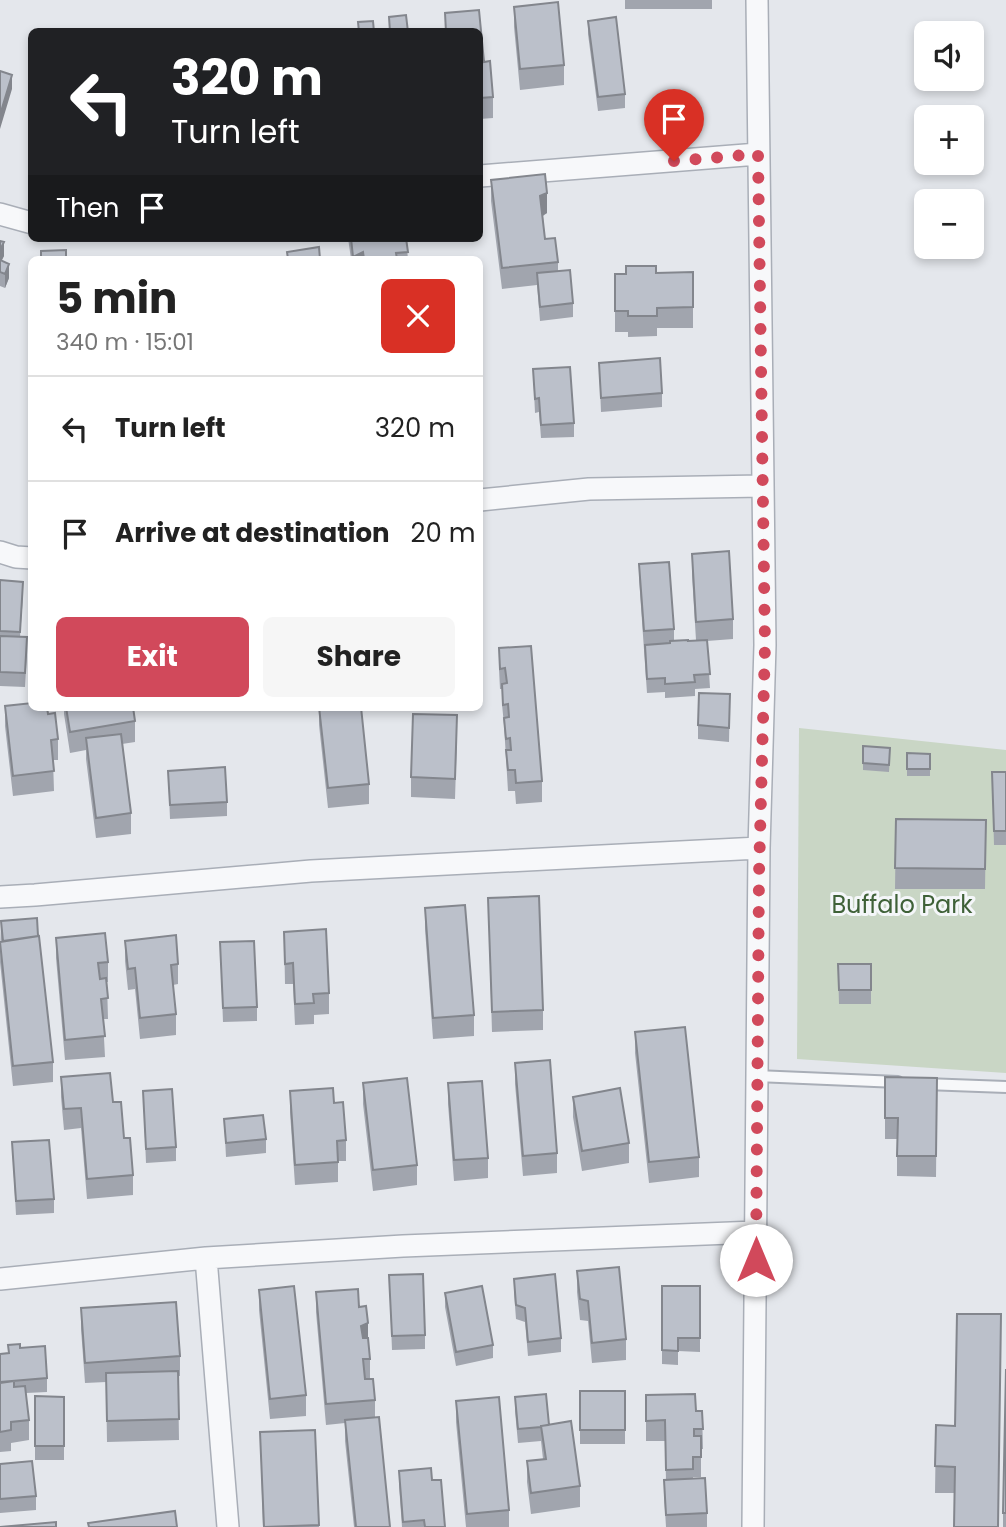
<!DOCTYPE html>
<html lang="en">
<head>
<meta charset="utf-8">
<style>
	:root { --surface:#fff; --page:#f6f6f6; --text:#222; --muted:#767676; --line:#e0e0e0; --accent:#d1495b }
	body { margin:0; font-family:Poppins,sans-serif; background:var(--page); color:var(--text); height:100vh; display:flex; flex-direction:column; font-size:26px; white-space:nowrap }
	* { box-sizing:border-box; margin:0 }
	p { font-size:23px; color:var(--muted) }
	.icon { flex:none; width:38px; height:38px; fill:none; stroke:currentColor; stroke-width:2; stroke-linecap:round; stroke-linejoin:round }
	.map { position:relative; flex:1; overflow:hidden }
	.sheet { position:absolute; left:28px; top:256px; width:455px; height:455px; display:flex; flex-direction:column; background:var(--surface); border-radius:10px; box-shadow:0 4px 10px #0003 }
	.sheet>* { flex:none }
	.hud { position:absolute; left:28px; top:28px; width:455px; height:214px; border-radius:10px; box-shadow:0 4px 10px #0003; background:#202124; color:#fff; overflow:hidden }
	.fabs { position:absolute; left:914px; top:21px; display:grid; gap:14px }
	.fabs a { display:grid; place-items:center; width:70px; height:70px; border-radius:10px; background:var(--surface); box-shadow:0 4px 10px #0003; font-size:35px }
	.pin { position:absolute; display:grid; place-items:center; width:60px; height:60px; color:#fff; margin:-72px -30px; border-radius:50% 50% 50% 0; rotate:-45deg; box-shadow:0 0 7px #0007 }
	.pin .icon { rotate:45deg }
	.me { position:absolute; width:77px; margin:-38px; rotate:0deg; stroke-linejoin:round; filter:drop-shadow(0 0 5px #0008) }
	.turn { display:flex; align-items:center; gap:24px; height:147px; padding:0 28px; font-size:32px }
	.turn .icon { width:91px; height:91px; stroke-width:2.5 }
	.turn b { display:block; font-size:49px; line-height:60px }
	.then { display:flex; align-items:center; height:66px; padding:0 28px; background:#0003; gap:14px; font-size:26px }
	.round { display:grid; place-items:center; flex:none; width:74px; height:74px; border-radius:10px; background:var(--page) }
	.headline { display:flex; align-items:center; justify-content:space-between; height:119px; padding:0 28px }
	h1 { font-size:42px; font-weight:700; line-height:52px }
	.primary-button { display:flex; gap:14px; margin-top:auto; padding:14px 28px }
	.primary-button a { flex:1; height:80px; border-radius:10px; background:var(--accent); color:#fff; font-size:28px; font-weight:700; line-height:80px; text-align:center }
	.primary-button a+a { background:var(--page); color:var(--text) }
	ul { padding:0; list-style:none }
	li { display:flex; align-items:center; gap:21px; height:105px; padding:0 28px; border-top:2px solid var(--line) }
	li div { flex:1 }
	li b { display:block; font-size:26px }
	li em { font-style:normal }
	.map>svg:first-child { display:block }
	.green { fill:#c9d6c5 }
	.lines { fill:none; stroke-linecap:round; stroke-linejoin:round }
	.service-casing { stroke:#a9aeb7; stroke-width:14 }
	.minor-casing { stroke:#a9aeb7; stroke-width:24 }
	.service { stroke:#f7f8fa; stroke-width:10 }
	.minor { stroke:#f7f8fa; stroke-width:21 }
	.wall { fill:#a1a5ae }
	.shaded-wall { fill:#83868d }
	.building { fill:#bbc0ca; stroke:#83868d; stroke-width:2 }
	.route { stroke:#d1495b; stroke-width:12; stroke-dasharray:0 21.6 }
	.labels { text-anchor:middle; stroke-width:6; stroke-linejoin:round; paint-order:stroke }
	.park-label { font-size:24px; fill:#3f6138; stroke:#f4f6f9 }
</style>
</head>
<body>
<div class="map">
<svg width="1006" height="1527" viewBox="0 0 1006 1527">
	<rect width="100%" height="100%" fill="#e4e7ec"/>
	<!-- green -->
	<path class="green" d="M799 728 1006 750V1073L797 1059Z"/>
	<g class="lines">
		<defs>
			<path id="service" d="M758 1076 898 1082
				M925 1084 1006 1087"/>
			<path id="minor" d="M480 176 758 154
				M0 214 32 223
				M480 500 589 489 762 486
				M0 552 16 557 32 558
				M0 897 35 895 311 871 759 848
				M206 1258 228 1527
				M0 1279 206 1258 403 1246 756 1232
				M753 1527 759 848 765 645 757 0"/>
		</defs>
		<!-- service casing -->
		<use href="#service" class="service-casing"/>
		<!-- minor casing -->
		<use href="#minor" class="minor-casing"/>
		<!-- service -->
		<use href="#service" class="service"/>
		<!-- minor -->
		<use href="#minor" class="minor"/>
	</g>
	<!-- wall -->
	<path class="wall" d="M625 0H712V9H625Z
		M514 7 564 65V85L520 90 514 27Z
		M479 10 484 62 490 61 493 97V118L480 119V32H445V13Z
		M588 21 625 94V108L598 111 588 34Z
		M491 180 547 213 543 216 545 239 558 262V271L573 303V317L540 321 537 285 502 289 491 201Z
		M348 238H406L408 259H351Z
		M0 241 4 256 1 261 9 278 5 288 0 286Z
		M693 272V328H657V336L628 337V332H615V274Z
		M599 363 662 393V407L601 412Z
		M533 369 574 423V437L541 438 539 412 535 413Z
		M692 554 733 619V639L707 641 710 688 695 689V696L665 698V692L647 693 639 578V564L674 629V641L696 640 692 575Z
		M0 580 23 596 20 637 27 651 25 687 0 686Z
		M499 648 542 781V802L516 804 515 791H508L504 725 502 704V689H500L499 669Z
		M730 694 729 742 698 739V725Z
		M5 706 48 714 58 739V760H53L54 791 13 796 5 726Z
		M64 707H133L135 721V742L122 744 131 813V834L96 838 86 759V750L70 753 64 714Z
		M319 707 369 784V804L328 808 319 725Z
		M457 736 455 799 411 797V777Z
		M863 746 890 755 889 772 863 770Z
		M930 754V776H907V769Z
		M168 771 227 802V816L170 819Z
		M992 772H1006V845H994Z
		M896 819 986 820 985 889H895Z
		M488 898 543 1010V1030L492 1032Z
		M425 908 474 1015V1036L433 1039 425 929Z
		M1 921 53 1062V1082L13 1086 0 962Z
		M284 932 329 993V1014L314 1015V1024L295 1025 293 984H285Z
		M56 938 108 962V982H107L108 1019H103L105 1057 65 1060 56 958Z
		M125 941 178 964V984L173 985 176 1014V1035L140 1039 135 989 128 990 125 961Z
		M220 942 257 1007V1021L223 1022Z
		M838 964H871V1004H839Z
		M635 1032 699 1157V1177L649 1183 635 1053Z
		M515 1063 557 1153V1173L523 1176 515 1084Z
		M61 1077 113 1102 133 1175V1195L87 1199 81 1128 64 1130 61 1097Z
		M885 1077 937 1078 936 1177 897 1176V1139H885Z
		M363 1083 417 1165V1185L373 1191 363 1104Z
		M448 1083 488 1158V1178L454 1181 448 1104Z
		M143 1091 176 1147V1161L146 1163Z
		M290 1091 334 1103 346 1140V1161H338V1182L295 1185 290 1112Z
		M573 1097 629 1143V1163L582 1171 573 1117Z
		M224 1119 266 1139V1153L226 1157Z
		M12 1142 54 1199V1213L16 1215Z
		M577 1271 626 1339V1360L592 1363 588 1321 580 1320 577 1292Z
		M389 1275 425 1335V1349L392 1350Z
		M514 1279 561 1338V1352L528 1356 525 1322 516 1319 514 1292Z
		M662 1286H700V1352L678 1351V1365L662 1364Z
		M259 1290 306 1395V1416L270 1419 259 1310Z
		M316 1292 359 1307 368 1338 370 1359V1379L375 1400V1418L390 1527H354L345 1441V1423L326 1425 316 1312Z
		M445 1293 493 1345V1358L456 1366 445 1307Z
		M81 1308 180 1356V1376H178L179 1440 107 1442 106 1382 85 1383 81 1329Z
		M20 1348 47 1378V1392L26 1393 29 1420V1440L11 1443V1451L0 1452V1354L8 1353Z
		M1006 1369V1527H1003V1513Z
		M580 1391H625V1444H580Z
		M646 1395 696 1411H702L703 1449H701V1477H693V1479L707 1513V1527H666L664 1494V1480H666L665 1441H646Z
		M35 1396 64 1397V1460H35Z
		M515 1397 549 1425 580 1486V1507L531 1514 527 1482V1461L543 1459 541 1441 518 1443 515 1411Z
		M456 1401 509 1510V1527H466L456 1422Z
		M936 1425 955 1426 954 1493H935Z
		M315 1430 319 1527H263L260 1432Z
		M0 1464 36 1496V1510L0 1513Z
		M399 1471 445 1527H402L399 1485Z"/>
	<!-- shaded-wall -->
	<path class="shaded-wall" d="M12 75V89L0 129V115Z
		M547 193V213L540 217V196Z
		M4 242V256L0 264V250Z
		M363 252V259H353V257Z
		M9 264V278L5 288V274Z
		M368 1323V1343L361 1346V1326Z"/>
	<!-- building -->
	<path class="building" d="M558 2 564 65 520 69 514 7Z
		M479 10 484 62 490 61 493 97 480 98V32H446L445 13Z
		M406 15 408 32H390L389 17Z
		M616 17 625 94 598 97 588 21Z
		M373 21 374 32H359L358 22Z
		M160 30V32H139Z
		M0 71 12 75 0 115Z
		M545 174 547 193 540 196 545 239 555 238 558 262 502 268 491 180Z
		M351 238H406L408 252 396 253 397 259H364L363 252 353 257Z
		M0 241 4 242 0 250Z
		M319 247 320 259H288L287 252Z
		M66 250V259H41V251Z
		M0 260 9 264 5 274 0 272Z
		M626 266H656V273L693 272V307L657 308V316H628V311H615V274H626Z
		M570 270 573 303 540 307 537 273Z
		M660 358 662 393 601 398 599 363Z
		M570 367 574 423 541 425 539 398 535 399 533 369Z
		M729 551 733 619 696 622 692 554Z
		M669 562 674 629 644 631 639 564Z
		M0 580 23 582 20 632 0 631Z
		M0 636 27 637 25 673 0 672Z
		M688 640V641L707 640 710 674 694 675 695 682 665 684V678L647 679 645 645 670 643V641Z
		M531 646 542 781 516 783 515 770H508L506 750H511L510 738 506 739 504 718 509 717 508 704 503 705 502 684 507 683 505 668 500 669 499 648Z
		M699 693 730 694 729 728 698 725Z
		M32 703V707H47L48 714 55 713 58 739 51 740 54 771 13 776 5 706Z
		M66 707H133L135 721 70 732Z
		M319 707H361L369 784 328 788Z
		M413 714 457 715 455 779 411 777Z
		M121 734 131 813 96 818 86 738Z
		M863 746 890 748 889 765 863 763Z
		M907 753 930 754V769H907Z
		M225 767 227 802 170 805 168 771Z
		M992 772H1006V831H994Z
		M896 819 986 820 985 869 895 868Z
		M539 896 543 1010 492 1012 488 898Z
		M465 905 474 1015 433 1018 425 908Z
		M37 918 38 936 3 941 1 921Z
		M326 929 329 993 313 994 314 1003 295 1004 293 963 285 964 284 932Z
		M105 933 108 962 98 963 100 979 106 978 108 998 101 999 105 1036 65 1040 56 938Z
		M176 935 178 964 171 965 176 1014 140 1018 135 968 128 969 125 941Z
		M39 936 53 1062 13 1066 0 942Z
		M254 941 257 1007 223 1008 220 942Z
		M838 964H871V990H839Z
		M685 1027 699 1157 649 1162 635 1032Z
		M550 1060 557 1153 523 1156 515 1063Z
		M110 1073 113 1102H121L124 1138H130L133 1175 87 1179 81 1108 64 1109 61 1077Z
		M885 1077 937 1078 936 1156H897L898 1118H885Z
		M407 1078 417 1165 373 1170 363 1083Z
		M482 1081 488 1158 454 1160 448 1083Z
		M333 1088 334 1103 343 1102 346 1140 337 1141 338 1162 295 1165 290 1091Z
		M620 1088 629 1143 582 1151 573 1097Z
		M172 1089 176 1147 146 1149 143 1091Z
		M263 1115 266 1139 226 1143 224 1119Z
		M49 1140 54 1199 16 1201 12 1142Z
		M619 1267 626 1339 592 1343 588 1301 580 1299 577 1271Z
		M423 1274 425 1335 392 1336 389 1275Z
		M555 1274 561 1338 528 1342 525 1308 516 1305 514 1279Z
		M294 1286 306 1395 270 1399 259 1290Z
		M482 1286 493 1345 456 1352 445 1293Z
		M662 1286H700V1338H678V1351L662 1350Z
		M358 1289 359 1307 366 1306 368 1323 361 1326 363 1338H368L370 1359H363L365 1379H373L375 1400 326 1404 316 1292Z
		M176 1302 180 1356 85 1363 81 1308Z
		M957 1314H1001L998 1527H954L955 1467 935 1466 936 1425 955 1426Z
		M20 1344V1348L45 1346 47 1378 0 1382V1354L9 1353 8 1345Z
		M1006 1369V1513H1003Z
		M178 1371 179 1419 107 1421 106 1373Z
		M14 1381V1387L25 1386 29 1420 11 1422V1430L0 1432V1383Z
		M580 1391H625V1430H580Z
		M546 1394 549 1425 541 1426V1427L518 1429 515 1397Z
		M695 1394 696 1411H702L703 1429H694V1436H701V1457H693V1469L666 1470 665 1420 646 1421V1395Z
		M35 1396 64 1397V1446H35Z
		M499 1397 509 1510 467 1514 456 1401Z
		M379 1417 390 1527H356L345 1420Z
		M571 1421 580 1486 531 1493 527 1461 546 1459 541 1426Z
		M315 1430 319 1525 264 1527 260 1432Z
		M32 1461 36 1496 0 1499V1464Z
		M431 1468 432 1480H441L445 1527H425L424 1520 403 1522 399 1471Z
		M705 1478 707 1513 666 1515 664 1480Z
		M175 1511 177 1527H89L88 1523Z
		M56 1522V1527H0Z"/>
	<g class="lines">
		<!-- route -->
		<path class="route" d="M674 161 758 154 765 645 759 874 756 1260"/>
	</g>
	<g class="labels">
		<!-- park labels -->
		<g class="park-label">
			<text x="902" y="913">Buffalo Park</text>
		</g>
	</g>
</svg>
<div class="fabs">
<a><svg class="icon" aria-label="sound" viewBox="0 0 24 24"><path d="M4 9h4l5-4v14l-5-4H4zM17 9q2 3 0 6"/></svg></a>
<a>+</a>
<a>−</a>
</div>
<div class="pin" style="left:674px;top:161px;background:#d93025"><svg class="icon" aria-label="arrive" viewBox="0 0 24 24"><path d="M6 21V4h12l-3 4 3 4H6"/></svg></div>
<svg class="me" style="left:756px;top:1260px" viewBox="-20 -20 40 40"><circle r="19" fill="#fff"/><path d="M0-13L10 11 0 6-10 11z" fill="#d1495b"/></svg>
<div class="hud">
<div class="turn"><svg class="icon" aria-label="left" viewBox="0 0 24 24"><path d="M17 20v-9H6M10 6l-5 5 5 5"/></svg><div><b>320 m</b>Turn left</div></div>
<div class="then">Then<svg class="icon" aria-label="arrive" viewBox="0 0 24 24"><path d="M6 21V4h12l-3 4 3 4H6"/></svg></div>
</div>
<section class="sheet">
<div class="headline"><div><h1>5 min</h1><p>340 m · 15:01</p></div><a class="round" style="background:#d93025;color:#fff"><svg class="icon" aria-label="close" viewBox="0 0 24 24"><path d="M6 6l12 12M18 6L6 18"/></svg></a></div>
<ul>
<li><svg class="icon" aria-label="left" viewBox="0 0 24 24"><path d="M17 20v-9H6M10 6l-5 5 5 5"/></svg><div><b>Turn left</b></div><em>320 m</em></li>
<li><svg class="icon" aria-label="arrive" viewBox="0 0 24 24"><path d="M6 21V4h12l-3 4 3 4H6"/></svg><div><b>Arrive at destination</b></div><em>20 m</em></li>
</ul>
<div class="primary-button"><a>Exit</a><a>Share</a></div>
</section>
</div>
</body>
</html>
